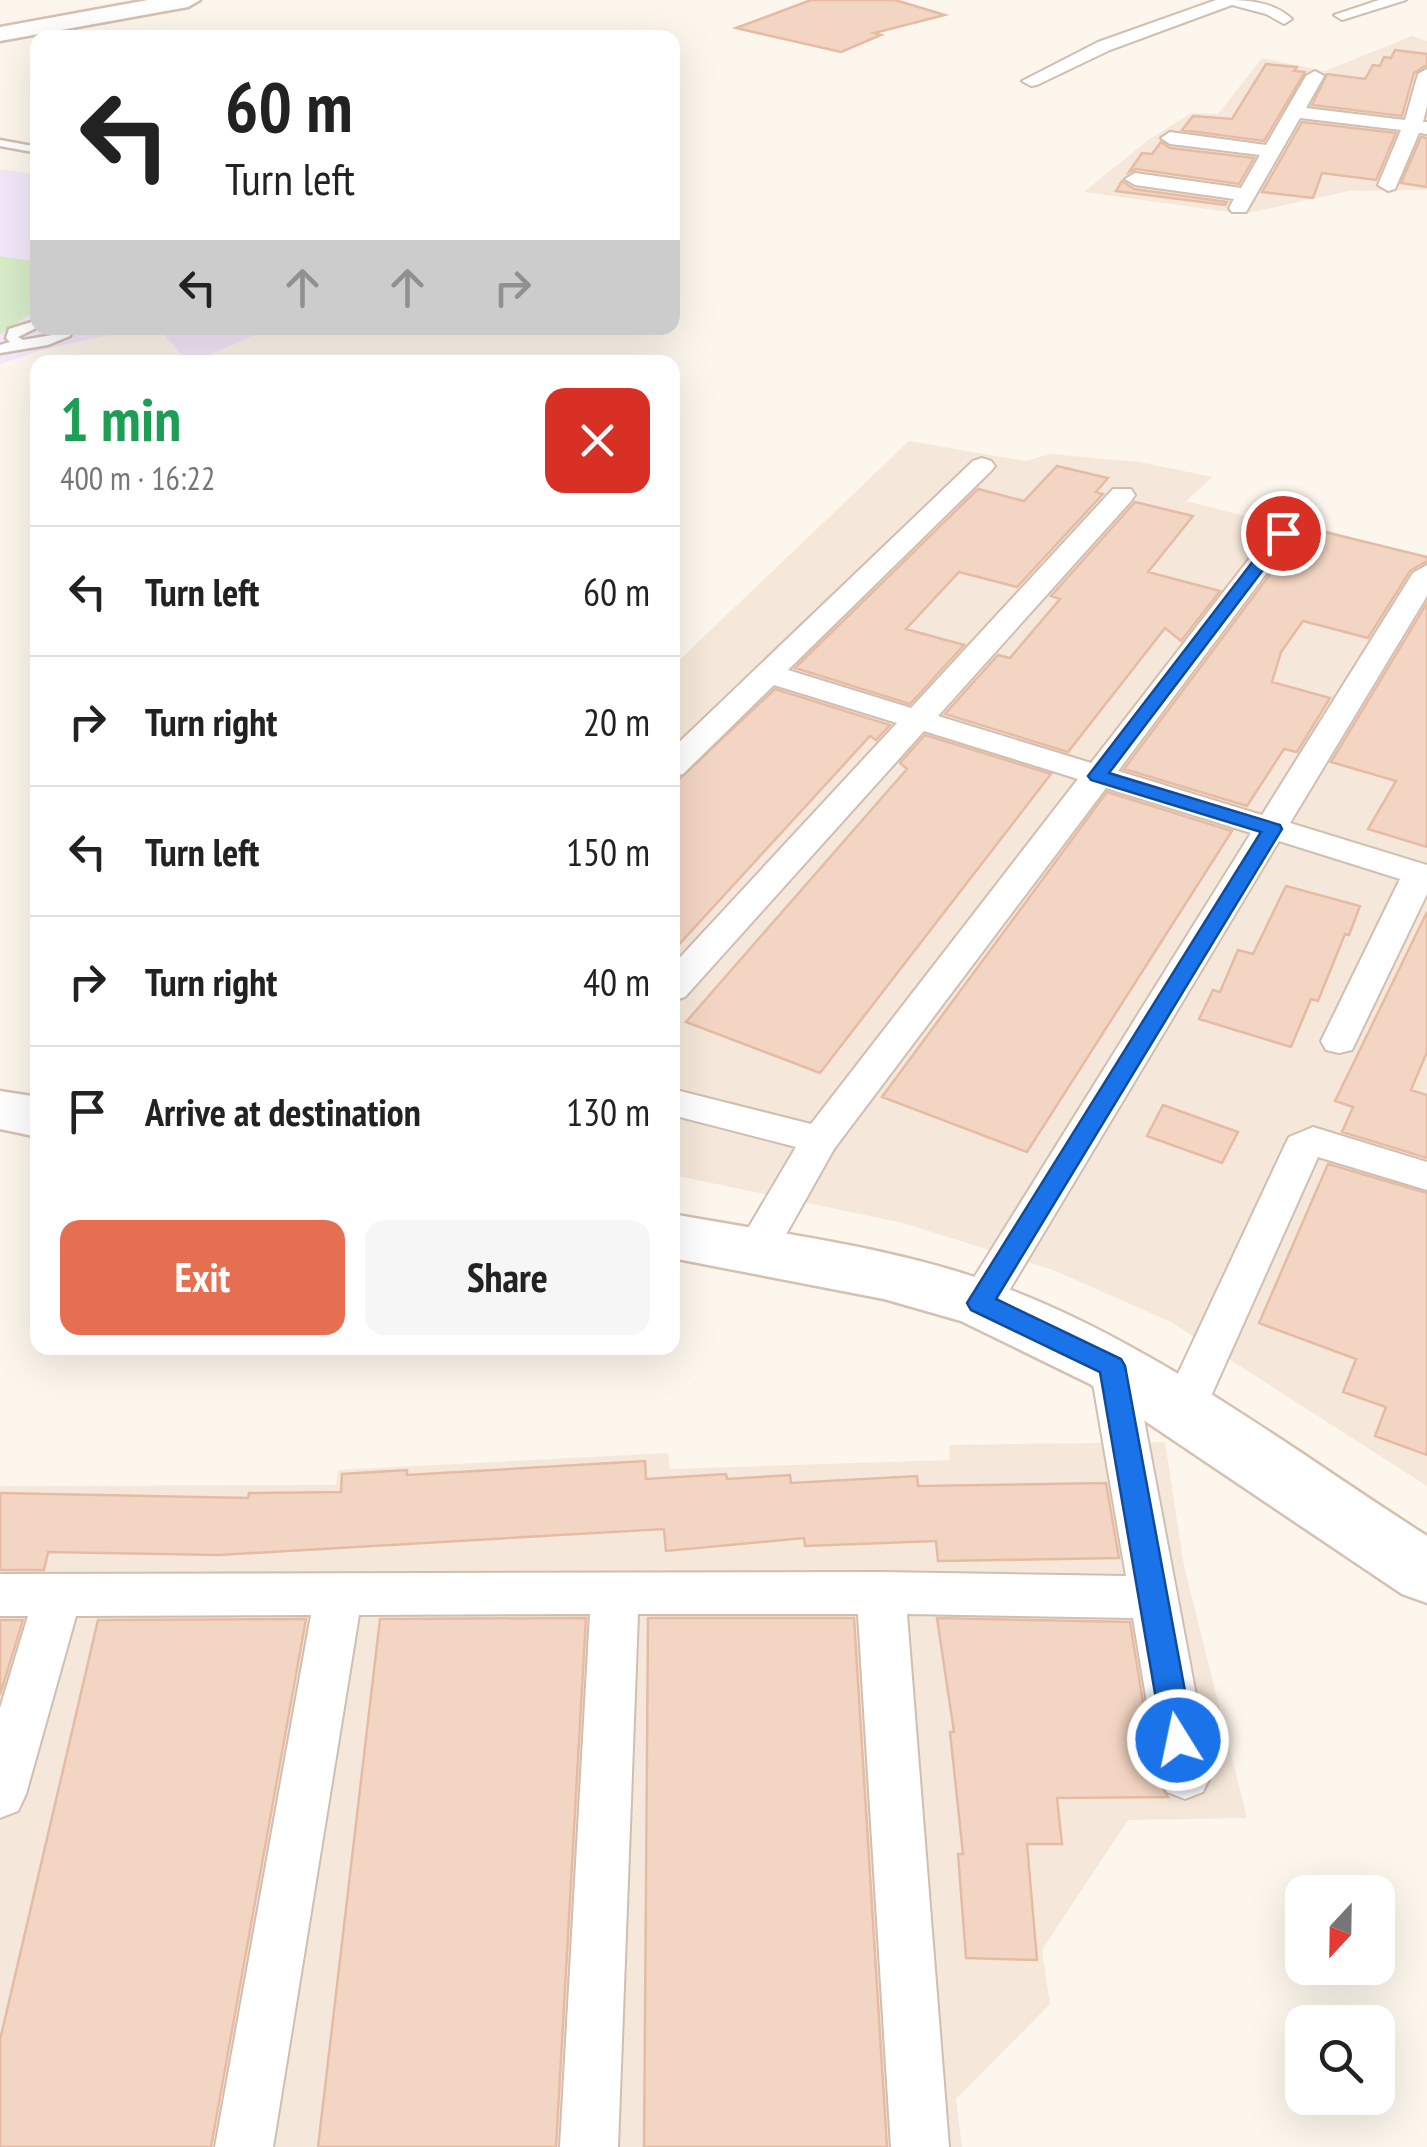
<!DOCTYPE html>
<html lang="en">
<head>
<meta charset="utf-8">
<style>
	:root { --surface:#fff; --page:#f6f6f6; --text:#222; --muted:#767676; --line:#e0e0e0; --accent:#e76f51 }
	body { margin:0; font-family:"PT Sans Narrow",sans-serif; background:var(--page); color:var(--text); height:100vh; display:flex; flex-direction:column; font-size:38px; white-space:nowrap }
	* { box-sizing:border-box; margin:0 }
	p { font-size:32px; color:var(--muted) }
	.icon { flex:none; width:55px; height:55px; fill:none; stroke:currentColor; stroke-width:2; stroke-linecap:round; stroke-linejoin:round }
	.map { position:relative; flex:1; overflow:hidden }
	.side { position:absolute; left:30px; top:355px; width:650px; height:1000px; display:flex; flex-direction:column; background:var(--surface); border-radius:20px; box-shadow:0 10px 40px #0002 }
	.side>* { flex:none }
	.guide { position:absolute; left:30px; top:30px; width:650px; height:305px; border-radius:20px; box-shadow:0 10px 40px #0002; background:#fff; color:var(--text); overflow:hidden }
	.needle { width:65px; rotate:202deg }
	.fabs { position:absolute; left:1285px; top:1875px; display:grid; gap:20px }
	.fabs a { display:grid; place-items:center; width:110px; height:110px; border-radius:20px; background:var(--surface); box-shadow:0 10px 40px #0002; font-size:50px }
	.pin { position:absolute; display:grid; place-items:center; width:85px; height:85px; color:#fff; margin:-42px; border:5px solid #fff; border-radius:50%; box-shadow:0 2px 10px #0007 }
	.me { position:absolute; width:110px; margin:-55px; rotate:350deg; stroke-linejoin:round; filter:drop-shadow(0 0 8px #0008) }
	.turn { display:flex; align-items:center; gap:35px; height:210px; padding:0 30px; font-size:45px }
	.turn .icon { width:130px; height:130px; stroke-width:2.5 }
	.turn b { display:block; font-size:70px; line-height:85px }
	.lanes { display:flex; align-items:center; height:95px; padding:0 30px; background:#0003; justify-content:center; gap:50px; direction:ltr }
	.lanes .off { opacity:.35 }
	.round { display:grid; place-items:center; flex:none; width:105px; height:105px; border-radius:20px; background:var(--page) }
	.headline { display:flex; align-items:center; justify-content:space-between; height:170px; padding:0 30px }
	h1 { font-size:60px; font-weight:800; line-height:75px; color:#1e9e55 }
	.primary-button { display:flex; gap:20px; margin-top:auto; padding:20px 30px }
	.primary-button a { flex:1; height:115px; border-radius:20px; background:var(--accent); color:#fff; font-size:40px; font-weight:800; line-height:115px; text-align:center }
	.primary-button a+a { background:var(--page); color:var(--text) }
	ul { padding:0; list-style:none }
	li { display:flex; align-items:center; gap:30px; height:130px; padding:0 30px; border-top:2px solid var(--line) }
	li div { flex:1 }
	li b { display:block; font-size:38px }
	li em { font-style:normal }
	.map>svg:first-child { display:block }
	.residential { fill:#f5e8da }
	.education { fill:#f3e8fa }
	.green { fill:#d8ecc9 }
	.building { fill:#f3d5c3; stroke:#e6bba3; stroke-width:2.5 }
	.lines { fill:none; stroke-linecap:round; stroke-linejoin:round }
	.lane-casing { stroke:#d1beb0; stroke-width:5 }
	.street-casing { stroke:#d1beb0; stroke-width:4 }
	.secondary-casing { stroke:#d6c0b0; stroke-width:5 }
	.lane { fill:#fff; fill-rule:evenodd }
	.street { fill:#fff; fill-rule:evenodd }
	.secondary { fill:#fff; fill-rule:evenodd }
	.route { fill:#1a73e8; stroke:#114b97; stroke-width:2.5 }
</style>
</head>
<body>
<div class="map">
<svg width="1427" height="2147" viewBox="0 0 1427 2147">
	<rect width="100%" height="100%" fill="#fdf6ec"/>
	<!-- residential -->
	<path class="residential" d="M1412 36 1427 41V190L1349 191 1244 214 1084 192 1147 141 1191 113 1218 114 1262 58 1325 71Z
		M909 441 1026 461 1050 454 1139 462 1213 477 1186 501 1288 527 1292 521 1427 557V1486L1171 1322 1053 1270 903 1223 673 1175 672 667Z
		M1165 1442 1184 1566 1247 1818 1128 1820 1042 1950 1050 2004 956 2099 962 2147H0V1486L336 1485 338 1470 668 1453 670 1469 950 1460 949 1445Z"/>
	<!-- education -->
	<path class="education" d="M0 169 37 175 38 328H270L193 362H188L162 332 136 329 45 349 0 364Z"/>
	<!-- green -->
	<path class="green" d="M0 256 38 262 37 310 0 334Z"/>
	<!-- building -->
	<path class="building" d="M811 0H895L945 15 874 33 881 35 841 52 736 28Z
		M1395 50 1427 54V65L1414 73 1402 116 1312 105 1327 74 1365 79 1373 65 1380 66 1384 57 1391 58Z
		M1266 64 1297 67 1294 71 1305 72 1264 141 1182 130 1193 116 1232 119Z
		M1302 122 1396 133 1376 180 1322 173 1313 198 1262 192Z
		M1421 137 1427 138V187L1401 183Z
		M1161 142 1170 148 1254 158 1239 184 1136 169 1129 172 1142 153 1152 154Z
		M1122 181 1134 189 1227 202 1225 205 1116 191Z
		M1057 466 1108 478 1096 492 1103 494 1017 587 959 572 906 629 964 645 910 704 795 668 978 489 1024 501Z
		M1135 502 1193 516 1148 572 1220 591 1181 641 1165 628 1068 752 945 714 998 655 1010 658 1060 599 1051 596Z
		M1300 526 1427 557V561L1410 571 1368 638 1303 621 1281 652 1272 682 1330 698 1297 752 1284 749 1247 806 1124 769 1295 541Z
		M1427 603V847L1368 829 1396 781 1331 762Z
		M775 689 890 725 876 740 870 736 672 952V786Z
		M925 735 1051 774 820 1073 686 1022 907 769 900 763Z
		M1107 792 1232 831 1027 1152 882 1097Z
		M1286 886 1360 906 1349 935 1345 934 1318 1001 1311 999 1291 1047 1199 1019 1213 990 1220 992 1238 950 1253 954Z
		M1427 912V1052L1411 1090 1427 1095V1158L1342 1132 1353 1107 1335 1101Z
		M1163 1105 1238 1132 1222 1163 1147 1136Z
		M1328 1164 1427 1193V1455L1375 1436 1386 1407 1343 1392 1356 1359 1259 1323Z
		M645 1461 646 1479 726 1474 727 1479 790 1475 791 1483 917 1476 918 1486 1106 1483 1119 1558 938 1561 936 1541 805 1546 804 1538 666 1551 664 1529 219 1555 48 1552 44 1570H0V1493L248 1498 249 1493 341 1492 342 1474 407 1470V1475Z
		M586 1618 556 2147H318L380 1619Z
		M648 1618H854L887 2147H644Z
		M937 1618 1130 1622 1155 1776 1168 1797 1057 1798 1062 1844H1027L1037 1960 966 1958 958 1854H963L950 1732H954Z
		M306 1619 211 2147H0V2040L98 1620Z
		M0 1620H23L0 1695Z"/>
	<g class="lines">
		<defs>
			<path id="lane" d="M0 140 38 147V153L0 146Z
				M38 320V327L18 337 23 340 58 334 60 328H72L70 336 48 345 0 353V345L10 342 6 338 9 329Z"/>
			<path id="street" d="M1216 0C1244 0 1272 0 1292 19L1284 24 1266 14 1232 5 1110 50 1037 85 1031 86 1022 81 1098 42Z
				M1379 0H1406L1342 20 1334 15Z
				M1427 69V106L1423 122H1427V134L1419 133 1395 189 1388 191 1378 185 1401 130 1300 118 1246 212H1232L1229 208 1234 199 1135 185 1125 179 1135 173 1241 188 1260 155 1170 144 1161 138 1170 132 1266 145 1306 76 1315 71 1324 76 1306 108 1405 120 1418 74Z
				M982 458 991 461 995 466 991 471 788 670 911 708 1113 489H1131L1135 495 1131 501 938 716 1091 763 1274 527H1292L1296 533 1292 539 1118 771 1262 815 1413 573 1427 565V596L1290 823 1427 865V894L1352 1050 1339 1053 1326 1050 1321 1041 1400 879 1279 841 995 1314 980 1319 965 1314 959 1303 965 1292 1251 833 1106 788 834 1149 770 1263 755 1267 740 1263 734 1252 796 1147 672 1115V1089L811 1124 1078 779 924 731 685 997 672 1001V966L897 723 774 685 683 774 672 776V749L973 461Z
				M1313 1127 1427 1162V1190L1318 1157 1199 1423 1183 1428 1167 1423 1161 1410 1284 1147 1289 1137Z
				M1112 1349 1127 1354 1134 1366 1211 1775 1203 1792 1185 1799 1167 1792 1159 1775 1133 1618 907 1614 949 2147H891L858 1614H638L618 2147H560L590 1614 359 1615 273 2147H215L311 1615 76 1616 26 1794 18 1811 0 1818V1708L28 1616H0V1574L881 1572 1126 1576 1090 1366 1097 1354Z"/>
			<path id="secondary" d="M148 0H200L188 7 0 41V27Z
				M0 1091 38 1097V1137L0 1129Z
				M672 1214C781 1234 896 1247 1000 1286 1150 1341 1293 1450 1427 1536V1603L1402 1594 1090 1384 961 1321 884 1299 672 1258Z"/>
		</defs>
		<!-- lane casing -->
		<use href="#lane" class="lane-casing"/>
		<!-- street casing -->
		<use href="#street" class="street-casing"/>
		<!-- secondary casing -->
		<use href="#secondary" class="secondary-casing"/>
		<!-- lane -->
		<use href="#lane" class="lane"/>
		<!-- street -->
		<use href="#street" class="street"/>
		<!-- secondary -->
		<use href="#secondary" class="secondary"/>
	</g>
	<!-- route -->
	<path class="route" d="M1277 530 1291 533 1109 773 1280 825 1282 829 996 1299 1121 1359 1125 1366 1194 1740 1189 1750 1178 1754 1167 1750 1163 1740 1100 1372 971 1310 967 1303 1261 832 1091 780 1088 776Z"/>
</svg>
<div class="fabs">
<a><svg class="needle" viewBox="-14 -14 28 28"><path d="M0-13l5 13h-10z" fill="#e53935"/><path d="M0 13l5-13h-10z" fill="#767676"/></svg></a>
<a><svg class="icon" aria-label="search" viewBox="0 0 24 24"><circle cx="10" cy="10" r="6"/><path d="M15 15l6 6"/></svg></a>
</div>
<div class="pin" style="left:1283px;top:533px;background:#d93025"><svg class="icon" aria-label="arrive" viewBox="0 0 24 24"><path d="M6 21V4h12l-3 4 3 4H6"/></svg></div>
<svg class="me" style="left:1178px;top:1740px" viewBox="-20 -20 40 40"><circle r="17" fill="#1a73e8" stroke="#fff" stroke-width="3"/><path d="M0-11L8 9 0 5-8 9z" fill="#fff"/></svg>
<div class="guide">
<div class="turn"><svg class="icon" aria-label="left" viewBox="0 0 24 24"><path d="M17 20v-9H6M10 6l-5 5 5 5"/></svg><div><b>60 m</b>Turn left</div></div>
<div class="lanes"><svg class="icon" aria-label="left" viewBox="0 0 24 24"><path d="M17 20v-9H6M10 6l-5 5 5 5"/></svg><svg class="icon off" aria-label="ahead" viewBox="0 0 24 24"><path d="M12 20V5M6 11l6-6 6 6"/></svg><svg class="icon off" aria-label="ahead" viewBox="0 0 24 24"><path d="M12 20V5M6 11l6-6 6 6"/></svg><svg class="icon off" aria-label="right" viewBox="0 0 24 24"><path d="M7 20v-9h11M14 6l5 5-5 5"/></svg></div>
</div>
<section class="side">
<div class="headline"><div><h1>1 min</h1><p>400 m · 16:22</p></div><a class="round" style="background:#d93025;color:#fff"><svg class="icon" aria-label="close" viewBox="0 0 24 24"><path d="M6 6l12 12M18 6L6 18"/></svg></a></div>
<ul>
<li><svg class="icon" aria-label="left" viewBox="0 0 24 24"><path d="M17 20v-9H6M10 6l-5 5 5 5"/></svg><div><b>Turn left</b></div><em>60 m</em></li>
<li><svg class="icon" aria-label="right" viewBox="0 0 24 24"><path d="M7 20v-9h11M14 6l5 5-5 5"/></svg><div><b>Turn right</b></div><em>20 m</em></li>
<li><svg class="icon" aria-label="left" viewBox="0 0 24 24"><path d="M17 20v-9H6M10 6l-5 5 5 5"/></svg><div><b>Turn left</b></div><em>150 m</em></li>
<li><svg class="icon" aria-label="right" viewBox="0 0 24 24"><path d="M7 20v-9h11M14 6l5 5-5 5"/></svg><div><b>Turn right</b></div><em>40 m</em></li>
<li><svg class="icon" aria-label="arrive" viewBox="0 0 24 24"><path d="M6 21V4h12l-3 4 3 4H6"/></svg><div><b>Arrive at destination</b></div><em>130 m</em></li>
</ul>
<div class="primary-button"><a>Exit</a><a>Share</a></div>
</section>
</div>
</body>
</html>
